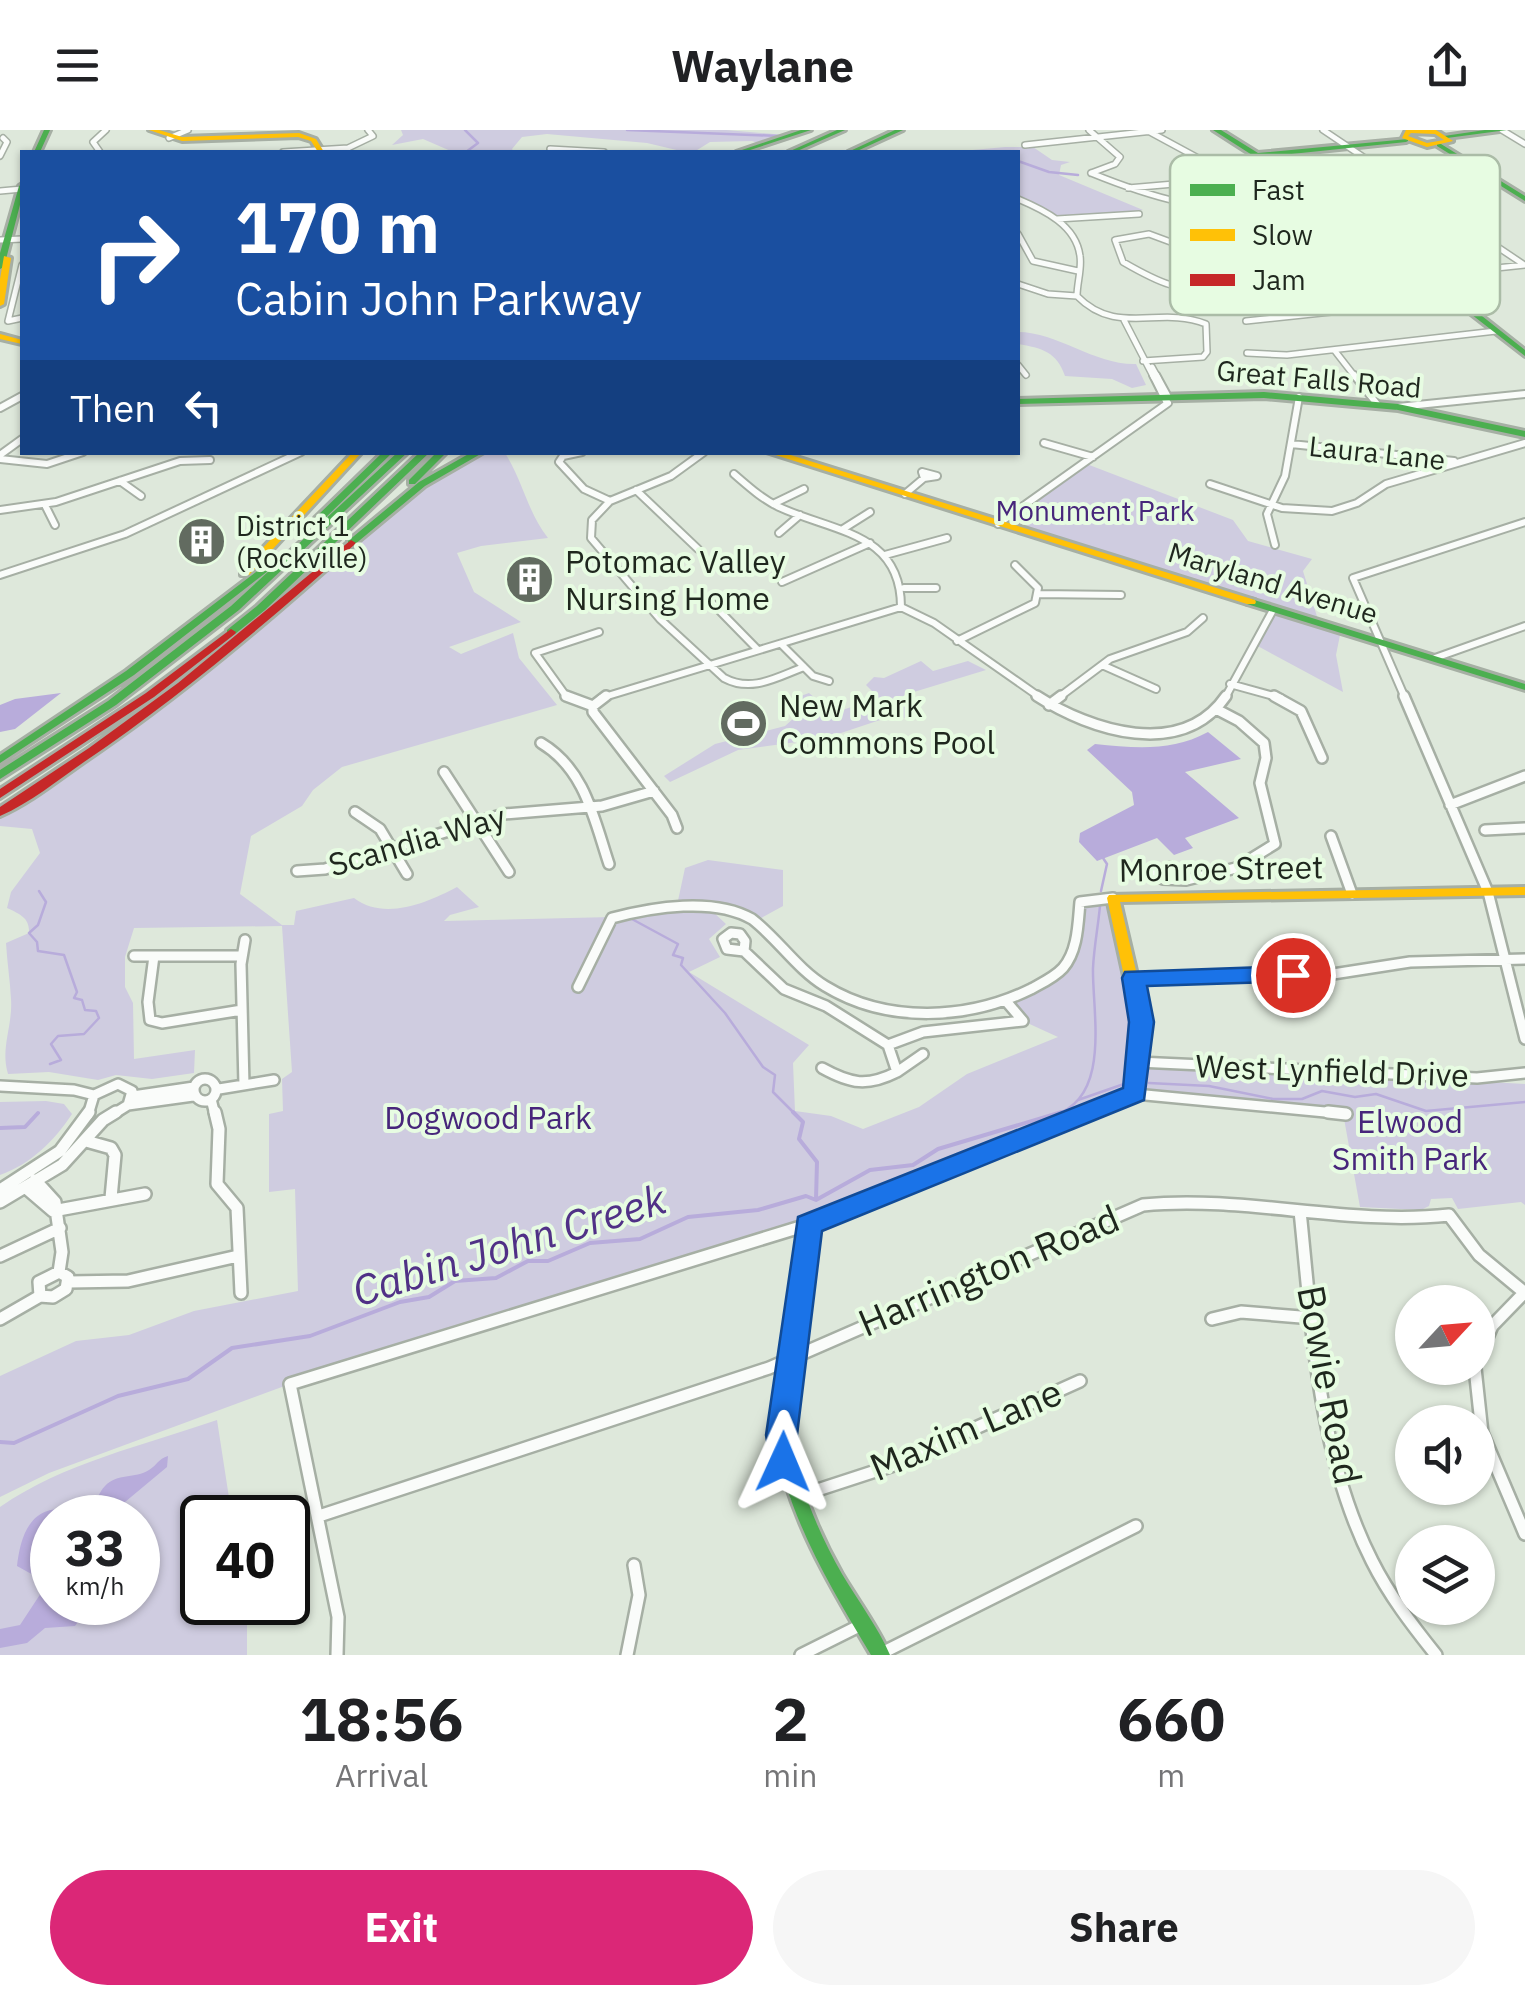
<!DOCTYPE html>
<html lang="en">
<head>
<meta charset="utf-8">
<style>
	:root { --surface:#fff; --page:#f6f6f6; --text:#202124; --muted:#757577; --accent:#db2777 }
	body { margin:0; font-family:"IBM Plex Sans",sans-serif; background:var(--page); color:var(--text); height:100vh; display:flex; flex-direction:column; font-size:38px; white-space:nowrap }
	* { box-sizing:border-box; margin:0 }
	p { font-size:32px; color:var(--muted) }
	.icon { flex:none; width:55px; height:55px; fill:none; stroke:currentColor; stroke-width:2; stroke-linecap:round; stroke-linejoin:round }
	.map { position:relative; height:1525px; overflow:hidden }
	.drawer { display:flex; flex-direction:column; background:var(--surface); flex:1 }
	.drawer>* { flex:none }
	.banner { position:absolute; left:20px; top:20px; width:1000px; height:305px; border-radius:0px; box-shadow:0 2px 8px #0004; background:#1a4fa0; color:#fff; overflow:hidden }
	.needle { width:65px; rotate:64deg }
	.buttons { position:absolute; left:1395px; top:1155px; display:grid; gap:20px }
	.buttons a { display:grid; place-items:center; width:100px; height:100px; border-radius:50%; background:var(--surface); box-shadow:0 2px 8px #0004; font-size:50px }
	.speed { position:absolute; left:30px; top:1365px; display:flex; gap:20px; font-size:50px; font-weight:700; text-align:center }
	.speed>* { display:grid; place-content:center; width:130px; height:130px; border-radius:50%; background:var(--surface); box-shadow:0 2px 8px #0004; line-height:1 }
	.speed small { font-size:25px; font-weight:400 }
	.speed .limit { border:5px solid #111; border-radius:15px; background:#fff; color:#111 }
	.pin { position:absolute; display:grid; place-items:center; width:85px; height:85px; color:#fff; margin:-42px; border:5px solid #fff; border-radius:50%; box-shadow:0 2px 10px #0007 }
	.me { position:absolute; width:110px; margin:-55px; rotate:1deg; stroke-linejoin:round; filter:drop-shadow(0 0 8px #0008) }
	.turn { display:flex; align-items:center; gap:35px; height:210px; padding:0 50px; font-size:45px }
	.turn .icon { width:130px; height:130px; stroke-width:2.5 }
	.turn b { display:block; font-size:70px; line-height:85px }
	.then { display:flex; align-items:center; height:95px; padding:0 50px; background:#0003; gap:20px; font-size:38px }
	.eta { display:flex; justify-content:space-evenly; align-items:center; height:170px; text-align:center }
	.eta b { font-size:60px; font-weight:800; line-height:70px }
	.primary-button { display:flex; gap:20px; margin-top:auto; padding:20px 50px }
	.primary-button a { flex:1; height:115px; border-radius:60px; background:var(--accent); color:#fff; font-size:40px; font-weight:800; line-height:115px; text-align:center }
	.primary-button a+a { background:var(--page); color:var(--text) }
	header { display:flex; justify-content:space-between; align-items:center; height:130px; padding:0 50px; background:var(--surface); font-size:45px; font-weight:800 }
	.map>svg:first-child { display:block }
	.green { fill:#cfcce0; fill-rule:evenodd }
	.water { fill:#b8acdb }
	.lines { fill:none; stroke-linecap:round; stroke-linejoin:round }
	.stream-far1 { stroke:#b8acdb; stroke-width:2.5 }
	.stream { stroke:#b8acdb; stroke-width:4 }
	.street-far3-casing { stroke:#a6afa4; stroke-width:8 }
	.street-far2-casing { stroke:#a6afa4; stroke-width:10 }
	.street-far1-casing { stroke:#a6afa4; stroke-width:14 }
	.street-casing { stroke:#a6afa4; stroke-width:16 }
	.fast-casing { stroke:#a6afa4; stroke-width:6 }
	.slow-casing { stroke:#a6afa4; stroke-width:6 }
	.jam-casing { stroke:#a6afa4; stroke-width:6 }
	.street-far3 { stroke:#fafcfa; stroke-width:5 }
	.street-far2 { stroke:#fafcfa; stroke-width:6 }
	.street-far1 { stroke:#fafcfa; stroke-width:9 }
	.street { stroke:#fafcfa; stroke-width:11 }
	.fast { fill:#4caf50; fill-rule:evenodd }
	.slow { fill:#ffc107; fill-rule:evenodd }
	.jam { fill:#c62828; fill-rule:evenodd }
	.route { fill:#1a73e8; stroke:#114b97; stroke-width:2.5 }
	.labels { text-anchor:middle; stroke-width:8; stroke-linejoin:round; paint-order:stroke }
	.far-street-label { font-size:28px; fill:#1f271e; stroke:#e7fce2 }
	.far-park-label { font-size:28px; fill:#47267b; stroke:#e7fce2 }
	.far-poi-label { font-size:28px; fill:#1f271e; stroke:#e7fce2; text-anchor:start }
	.poi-label { font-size:32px; fill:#1f271e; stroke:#e7fce2; text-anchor:start }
	.street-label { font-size:32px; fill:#1f271e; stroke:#e7fce2 }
	.park-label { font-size:32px; fill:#47267b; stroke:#e7fce2 }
	.near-street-label { font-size:38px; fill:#1f271e; stroke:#e7fce2 }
	.near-water-label { font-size:42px; font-style:italic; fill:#503186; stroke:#e7fce2 }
	.key { fill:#e7fce2; stroke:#abbca7; stroke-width:2.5 }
	.key-label { font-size:28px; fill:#1f271e }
</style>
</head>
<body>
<header><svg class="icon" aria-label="menu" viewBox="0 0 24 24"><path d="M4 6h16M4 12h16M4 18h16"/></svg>Waylane<svg class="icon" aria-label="share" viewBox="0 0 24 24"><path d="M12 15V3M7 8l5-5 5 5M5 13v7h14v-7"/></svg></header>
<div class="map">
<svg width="1525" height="1525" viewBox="0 0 1525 1525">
	<rect width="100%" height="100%" fill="#dee8db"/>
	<!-- green -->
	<path class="green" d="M401 0H726L786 5 764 15 752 11 710 12 694 22H685L647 13 547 4 522 7 512 19 514 22H453L423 9 392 15 403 5Z
		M1005 17H1033L1052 30 1070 32 1061 35 1059 45 1143 80 1062 89 1018 66V22H951Z
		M1018 202C1058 202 1094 235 1136 234L1146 255 1132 258 1112 249 1065 246C1057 222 1042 218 1018 214Z
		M480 323H505C523 351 527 381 548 408L481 416 457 423 474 462 521 492 449 517 461 524 513 503 519 528 557 575 342 637 313 660 302 676 251 706 240 764 282 795H294L296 781 354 768C384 791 427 773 457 757L479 777 450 785 444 791 612 787 676 780 685 738 708 730 783 740V776L754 792 738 781 711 780 726 794 709 809 720 827 689 842 809 915 793 933 795 981 831 986 863 999 919 977 967 944 1058 907 1023 891 1006 871 1066 834 1080 772 1113 768 1134 848 1138 932 1525 954V1075L1521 1072 1458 1079 1452 1068 1431 1069 1429 1076 1421 1080 1360 1077 1343 983 1135 964 861 1075 290 1254 49 1343 0 1367V1246L76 1211 129 1205 194 1181 298 1161 295 1059 269 1062V984L283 981 282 949 292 942 282 796 134 798 125 827V857L133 873 134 929 195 920 194 943 152 949 116 945 98 950 49 942 8 944C0 918 13 896 11 869 10 850 7 831 6 813L29 803C30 788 20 784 7 778L11 762 40 723 32 699 0 696V682L165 572 384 383Z
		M1084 333 1233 390 1248 411 1312 429 1303 441 1319 493 1341 500 1336 525 1343 562 1252 513 1273 481 998 394Z
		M921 531 933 541 968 531 986 540 904 565 901 573 914 584 913 589 892 586 826 608 738 620 670 652 664 646 715 614 785 596 795 587 781 573 809 563 833 583 879 568 866 555 874 547 884 548Z
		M46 971 64 974 72 984C54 1011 31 1034 0 1045V972Z
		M217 1290 232 1387 202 1388V1472L247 1473V1525H0V1377C63 1333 145 1315 217 1290ZM52 1388H138V1472H52Z"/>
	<!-- water -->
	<path class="water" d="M61 563 15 599 0 602V575L15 569Z
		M1208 602 1241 629 1185 642 1239 688 1185 708 1193 718 1174 725 1157 708 1097 731 1079 712 1080 703 1134 675 1132 662 1087 620 1095 614C1135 618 1171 622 1208 602Z
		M168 1326 167 1337 107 1387 52 1388V1472L92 1473 75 1496 45 1498 27 1513 0 1518V1499L20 1495 43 1460 35 1446 17 1436C20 1410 28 1379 60 1379 72 1378 80 1383 91 1375 98 1370 99 1362 105 1356 117 1343 135 1349 149 1340 157 1335 158 1329 168 1326Z"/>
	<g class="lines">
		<!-- stream-far1 -->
		<path class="stream-far1" d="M465 0 478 13 466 22
			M627 0 778 6
			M1018 31 1049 42 1078 45
			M39 761 46 772 38 795 29 803 37 812 38 821 64 825 77 862 74 868 82 870 85 880 96 881 99 888 84 904 58 906 51 914 61 930 50 934
			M1101 761 1107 734 1103 728
			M630 788 678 814 673 825 683 828 681 835 725 883 763 937 775 945 773 962 796 985
			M1149 953 1209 956 1273 969H1302L1322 961 1355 967 1376 964 1426 981 1525 972
			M1078 970 1124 954
			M1054 985C1112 968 1092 881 1093 838 1094 817 1098 797 1100 776"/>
		<!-- stream -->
		<path class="stream" d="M793 982 803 992 799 1009 817 1032 816 1069
			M0 998 25 997 38 983
			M0 1312 14 1313 118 1266 188 1249 232 1218 310 1206 400 1172 429 1167 455 1151 496 1148 528 1131H548L590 1113 640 1109 688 1087 758 1080 806 1066 816 1070 870 1040 913 1035 938 1019 1062 982"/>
		<defs>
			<path id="street-far3" d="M1089 0 1120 27 1115 34 1091 43
				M1323 0 1523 134
				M1502 0 1525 14
				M1150 2 1198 28 1291 91
				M169 8 188 0
				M1025 15 1162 0
				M550 19 604 22
				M100 22 93 12 106 0
				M283 22 348 18 373 6 368 0
				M0 26 7 12 3 8
				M1091 43C1150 67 1207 84 1272 79
				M1128 58 1289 44
				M0 61 22 59
				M1018 69C1044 80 1076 95 1080 126 1082 139 1077 153 1077 166 1117 207 1159 175 1206 194L1207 222 1203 227 1143 231
				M1057 89 1139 84
				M1018 104 1033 131 1078 141
				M1149 104 1176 114 1223 158C1178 162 1161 154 1123 132L1115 110Z
				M0 110 22 109
				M1256 112 1365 98
				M22 135 8 191 22 188
				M1018 154 1048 164 1077 166
				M1223 158 1252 155 1342 164 1383 150 1525 135
				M1124 190 1154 248
				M1246 191 1454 169
				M1335 221 1356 248
				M1247 223 1287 225 1496 201
				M1018 235 1026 245
				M1152 237 1158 248"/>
			<path id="street-far2" d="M1153 245 1166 271
				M1156 245 1168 267
				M1354 245 1377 274
				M1398 277 1525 264
				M0 278 22 266
				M1044 313 1093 327
				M1291 314 1454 331
				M582 322 563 326 559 332 584 359 610 371
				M704 322 671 346 610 371 592 390 591 408 660 489 724 548C752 563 777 547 804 537
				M0 325 22 309
				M0 329 47 334 83 322
				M922 342 937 346 924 348Z
				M734 344C748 356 762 369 779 377 833 402 901 402 901 477
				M120 351 141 366
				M1210 354 1282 378 1332 381 1357 373 1386 354 1525 313
				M636 360 698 419
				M905 364 924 348
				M773 374 804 359
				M45 375 55 395
				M0 380 56 372 180 331 210 330
				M998 394 1168 273
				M843 399 870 382
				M779 403 800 385
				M1275 415 1267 384 1285 346 1299 267
				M885 425 947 408
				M0 445 125 404 301 322
				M782 452 870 413
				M904 458H936
				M1038 464 1121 465
				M713 474 758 520
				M957 511 1035 473 1038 458 1015 435
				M781 514 813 546 829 551
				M1435 528 1525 496
				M1102 535 1156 559
				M1230 554 1281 568
				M572 568 566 566 535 523 599 502
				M601 568 901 477 934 493 1041 568
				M1058 568 1110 529 1187 502 1203 488
				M1225 568 1273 480
				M1405 568 1353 448 1525 392"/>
			<path id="street-far1" d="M566 566 593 576
				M606 566 593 576V582L672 685 677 698
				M1037 566C1091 601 1182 630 1226 566
				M1274 566 1301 581 1322 628
				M1404 566 1488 762 1525 909
				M1049 575 1061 566
				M541 613C585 639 594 689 609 734
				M444 642 509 742
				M1450 675 1525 646
				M355 682 380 699 407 744
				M1485 700 1525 698
				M1331 706 1352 764
				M1171 737 1186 750 1163 749 1153 744Z
				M297 741 325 739 504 684 602 676 654 661
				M1186 750 1236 738 1275 714 1260 653 1266 628 1264 613 1239 591 1216 579
				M731 803 740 804 745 811 744 821 727 819 723 809Z
				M744 821 784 859 826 876 888 915 923 902 1023 891 1006 871
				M134 826H242
				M154 826 148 872 150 890 162 893 242 880
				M1134 848 1333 844 1410 832 1525 829
				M578 857 612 788C653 777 714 767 752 789 778 809 797 839 825 856 887 894 968 890 1031 859 1042 853 1055 847 1063 838 1078 821 1078 793 1080 772L1113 768
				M1138 932 1477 948 1525 943
				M822 938C851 954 867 957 897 942L888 915
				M897 942 923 924
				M194 960a11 11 0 1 1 22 0a11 11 0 1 1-22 0Z
				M244 955 241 834 245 810
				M0 956 74 960 94 965
				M219 959 274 950
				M1135 964 1346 984
				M133 966 194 957
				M211 969 215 985
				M128 975 193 966
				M88 985 94 965 118 954 132 961 128 975 112 985"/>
			<path id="street" d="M215 982 219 999 217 1054 237 1078 241 1163
				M1328 982 1346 984
				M86 1011 111 1018 115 1025 111 1068
				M35 1050 55 1072 62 1122 59 1142
				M25 1057 53 1081
				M0 1060 60 1021 89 982
				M0 1072 62 1035 103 990 116 982
				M53 1081 145 1064
				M1300 1081C1312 1197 1318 1325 1372 1431 1389 1465 1412 1495 1436 1525
				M0 1126 60 1098
				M59 1142 68 1147 66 1159 53 1167 40 1166 39 1152Z
				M69 1152 128 1151 238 1126
				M0 1189 40 1166
				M1212 1189 1241 1182 1313 1188
				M1478 1228 1492 1196 1524 1163
				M1475 1238 1482 1303 1525 1404
				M796 1367 891 1336 1080 1251
				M319 1386 769 1238 1143 1075C1245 1065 1347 1096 1449 1085L1479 1125 1525 1163
				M880 1524 1136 1396
				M337 1525 338 1487 290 1254 807 1095
				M627 1525 639 1465 634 1435
				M801 1525 863 1494"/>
			<path id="fast" d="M44 0H50L40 22H34Z
				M801 0H811L744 22H736Z
				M837 0H845L795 22H788Z
				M895 0H903L855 22H848Z
				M1213 0H1221L1258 23 1408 9V11L1406 12 1263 27 1339 73 1525 220V226L1333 77Z
				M1485 0H1507L1447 8 1444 6Z
				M1437 14H1441L1525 66V71L1437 16Z
				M22 54V67L4 137 0 139V123L19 56Z
				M1264 262 1398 274 1525 301V307L1398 280 1264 268 1018 274V269Z
				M383 322H393L321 392H315V388Z
				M398 322H408L239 480 116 575 0 649V640L108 571 231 476Z
				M420 322H430L265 480 235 504H227V500L257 476Z
				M437 322H447L415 354H409V350Z
				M472 322H484L425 356 354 415H348V411L419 352Z
				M264 436 269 439 268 441 134 545 0 633V625L126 541Z
				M1251 469 1525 554V560L1247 474V470Z
				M968 1025 973 1027 975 1031 973 1035 816 1098 817 1116 789 1305C799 1355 817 1400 842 1444 858 1471 878 1497 890 1525H871C828 1453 789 1388 773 1305L801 1116 800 1095 803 1091Z"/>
			<path id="slow" d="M149 0H159L182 7 299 3 316 9 324 22H318L311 11 298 7 182 11Z
				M1406 0H1436L1453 11 1427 17 1402 8ZM1411 3 1435 4 1444 10 1427 13 1408 6Z
				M4 126 11 128 4 174 0 176V149Z
				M0 204 22 210V214L0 209Z
				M353 322H362L249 445H241V441Z
				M766 322H781L1255 470 1256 472 1255 474H1247Z
				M1525 757V765L1120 772 1148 892 1142 964 1140 968 973 1035 968 1037 963 1035 961 1031 963 1027 1128 961 1134 892 1107 768 1109 765Z"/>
			<path id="jam" d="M351 410 356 413 354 415C268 492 180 567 84 632 58 650 30 673 0 686V677L89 618 178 553Z
				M231 499 236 502 235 504 154 567 0 668V659L146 563Z"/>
		</defs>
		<!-- street-far3 casing -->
		<use href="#street-far3" class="street-far3-casing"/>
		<!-- street-far2 casing -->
		<use href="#street-far2" class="street-far2-casing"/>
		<!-- street-far1 casing -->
		<use href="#street-far1" class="street-far1-casing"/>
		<!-- street casing -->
		<use href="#street" class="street-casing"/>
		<!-- fast casing -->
		<use href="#fast" class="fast-casing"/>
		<!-- slow casing -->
		<use href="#slow" class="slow-casing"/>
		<!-- jam casing -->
		<use href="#jam" class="jam-casing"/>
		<!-- street-far3 -->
		<use href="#street-far3" class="street-far3"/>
		<!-- street-far2 -->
		<use href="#street-far2" class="street-far2"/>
		<!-- street-far1 -->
		<use href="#street-far1" class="street-far1"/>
		<!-- street -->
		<use href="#street" class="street"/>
		<!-- fast -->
		<use href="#fast" class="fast"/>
		<!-- slow -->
		<use href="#slow" class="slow"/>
		<!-- jam -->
		<use href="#jam" class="jam"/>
	</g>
	<!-- route -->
	<path class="route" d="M1293 836 1301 839 1305 845 1301 851 1147 856 1154 892 1144 970 822 1101 797 1305 799 1332 794 1341 783 1346 772 1341 766 1305 798 1087 1123 958 1129 892 1122 848 1125 842Z"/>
	<!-- icons -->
	<defs>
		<symbol id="building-disc" viewBox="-11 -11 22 22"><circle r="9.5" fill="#626b60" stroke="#e7fce2"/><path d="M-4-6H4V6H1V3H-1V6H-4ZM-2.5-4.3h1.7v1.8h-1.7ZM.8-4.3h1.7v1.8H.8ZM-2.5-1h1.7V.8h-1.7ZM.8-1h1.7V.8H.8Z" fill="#fff"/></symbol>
		<symbol id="stadium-disc" viewBox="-11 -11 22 22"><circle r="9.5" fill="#626b60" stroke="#e7fce2"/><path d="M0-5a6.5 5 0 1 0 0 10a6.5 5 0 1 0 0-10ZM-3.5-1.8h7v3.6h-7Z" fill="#fff"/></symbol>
	</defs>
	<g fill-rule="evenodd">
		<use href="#building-disc" x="174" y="384" width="55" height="55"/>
		<use href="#building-disc" x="502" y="422" width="55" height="55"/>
		<use href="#stadium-disc" x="716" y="566" width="55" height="55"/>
	</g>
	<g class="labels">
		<!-- far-street labels -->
		<g class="far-street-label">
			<text transform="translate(1319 249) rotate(5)" y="10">Great Falls Road</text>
			<text transform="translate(1377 323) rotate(6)" y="10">Laura Lane</text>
			<text transform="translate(1273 453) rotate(17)" y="10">Maryland Avenue</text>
		</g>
		<!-- far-park labels -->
		<g class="far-park-label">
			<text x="1095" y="391">Monument Park</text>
		</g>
		<!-- far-poi labels -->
		<g class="far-poi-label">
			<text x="236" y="406">District 1<tspan x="236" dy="32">(Rockville)</tspan></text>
		</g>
		<!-- poi labels -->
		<g class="poi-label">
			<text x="565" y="443">Potomac Valley<tspan x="565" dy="37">Nursing Home</tspan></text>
			<text x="779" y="587">New Mark<tspan x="779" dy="37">Commons Pool</tspan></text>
		</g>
		<!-- street labels -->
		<g class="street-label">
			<text transform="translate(417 711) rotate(-16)" y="11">Scandia Way</text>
			<text transform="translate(1221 739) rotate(-1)" y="11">Monroe Street</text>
			<text transform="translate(1332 941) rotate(2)" y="11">West Lynfield Drive</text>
		</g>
		<!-- park labels -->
		<g class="park-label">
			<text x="488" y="999">Dogwood Park</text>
			<text x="1410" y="1003">Elwood<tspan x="1410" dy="37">Smith Park</tspan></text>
		</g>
		<!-- near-street labels -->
		<g class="near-street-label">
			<text transform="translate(989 1141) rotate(-23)" y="13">Harrington Road</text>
			<text transform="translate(1329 1255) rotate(79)" y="13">Bowie Road</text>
			<text transform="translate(966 1300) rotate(-23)" y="13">Maxim Lane</text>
		</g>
		<!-- near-water labels -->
		<g class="near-water-label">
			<text transform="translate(509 1115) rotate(-17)" y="15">Cabin John Creek</text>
		</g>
	</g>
	<!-- legend -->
	<rect x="1170" y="25" width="330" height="160" rx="15" class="key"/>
	<rect x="1190" y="54" width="45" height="12" fill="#4caf50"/>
	<rect x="1190" y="99" width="45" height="12" fill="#ffc107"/>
	<rect x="1190" y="144" width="45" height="12" fill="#c62828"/>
	<g class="key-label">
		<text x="1252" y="70">Fast</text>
		<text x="1252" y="115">Slow</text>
		<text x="1252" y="160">Jam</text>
	</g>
</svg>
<div class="buttons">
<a><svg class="needle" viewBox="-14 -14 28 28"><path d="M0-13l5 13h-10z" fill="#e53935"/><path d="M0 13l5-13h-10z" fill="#757577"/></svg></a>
<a><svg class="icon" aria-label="sound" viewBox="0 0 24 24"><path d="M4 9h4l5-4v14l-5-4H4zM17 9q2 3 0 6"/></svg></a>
<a><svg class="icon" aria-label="layers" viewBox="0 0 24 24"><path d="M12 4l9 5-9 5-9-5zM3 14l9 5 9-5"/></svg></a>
</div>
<div class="speed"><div>33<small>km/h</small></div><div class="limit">40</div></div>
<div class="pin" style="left:1293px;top:845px;background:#d93025"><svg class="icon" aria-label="arrive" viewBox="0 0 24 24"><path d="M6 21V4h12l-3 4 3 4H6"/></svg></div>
<svg class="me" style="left:783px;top:1332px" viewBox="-20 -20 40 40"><path d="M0-17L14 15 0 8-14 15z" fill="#1a73e8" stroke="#fff" stroke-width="4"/></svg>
<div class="banner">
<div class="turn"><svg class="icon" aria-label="right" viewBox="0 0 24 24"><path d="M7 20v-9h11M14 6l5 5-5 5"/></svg><div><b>170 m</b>Cabin John Parkway</div></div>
<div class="then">Then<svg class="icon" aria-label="left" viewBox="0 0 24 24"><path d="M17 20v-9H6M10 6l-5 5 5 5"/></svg></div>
</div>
</div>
<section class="drawer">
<div class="eta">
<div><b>18:56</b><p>Arrival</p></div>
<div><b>2</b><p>min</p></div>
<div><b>660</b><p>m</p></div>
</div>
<div class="primary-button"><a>Exit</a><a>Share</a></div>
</section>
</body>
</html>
